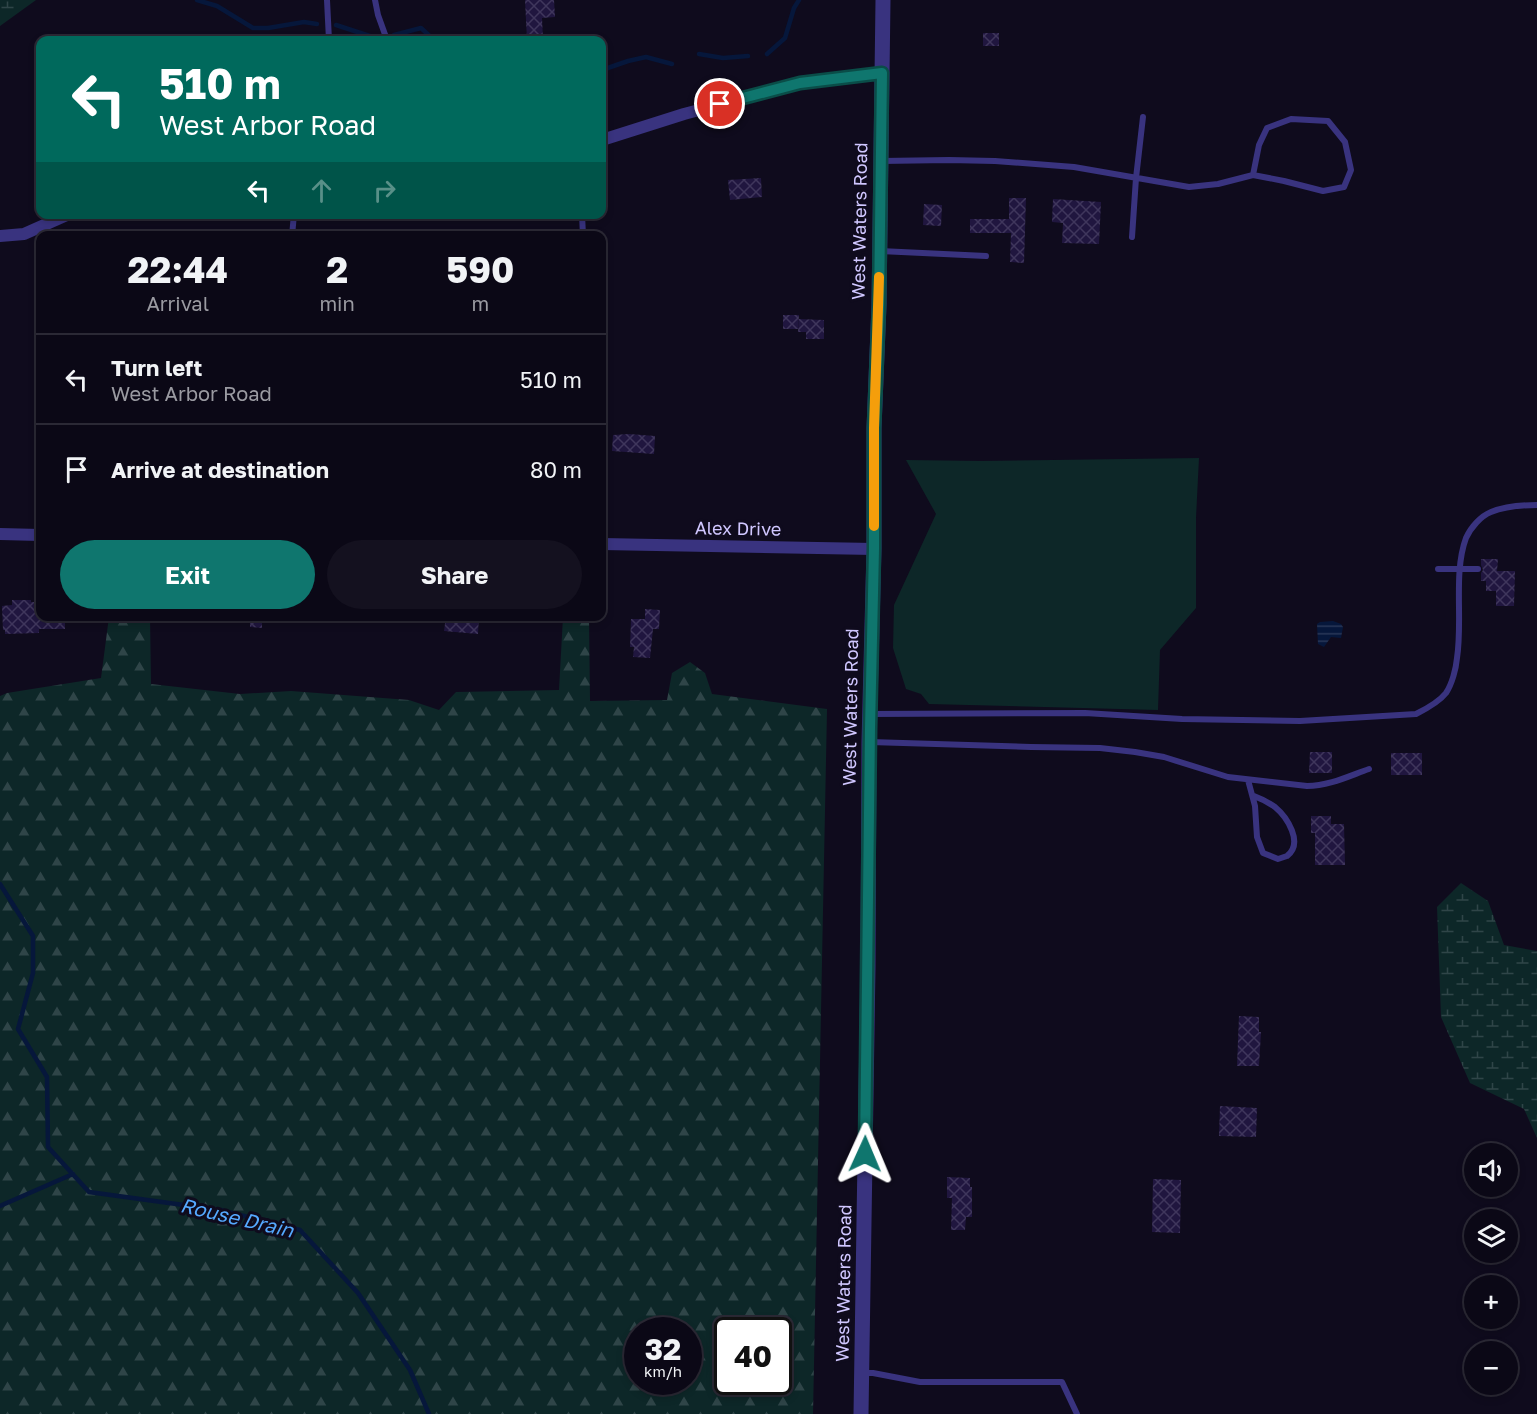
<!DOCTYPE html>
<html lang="en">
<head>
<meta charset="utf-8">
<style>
	:root { --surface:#0b0816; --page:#14111f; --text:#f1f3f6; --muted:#9a9aa1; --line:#2b2935; --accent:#0f766e }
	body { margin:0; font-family:"Golos Text",sans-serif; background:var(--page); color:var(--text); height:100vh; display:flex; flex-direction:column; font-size:22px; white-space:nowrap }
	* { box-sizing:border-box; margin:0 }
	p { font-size:20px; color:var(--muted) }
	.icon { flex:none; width:33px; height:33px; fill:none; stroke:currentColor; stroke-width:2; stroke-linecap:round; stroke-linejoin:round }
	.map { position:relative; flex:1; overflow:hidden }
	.side { position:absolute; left:36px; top:231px; width:570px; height:390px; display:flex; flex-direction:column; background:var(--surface); border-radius:12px; box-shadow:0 3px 9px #0003,0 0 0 2px var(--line) }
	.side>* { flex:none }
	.top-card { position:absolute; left:36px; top:36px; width:570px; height:183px; border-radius:12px; box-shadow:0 3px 9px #0003,0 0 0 2px var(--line); background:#00695c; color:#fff; overflow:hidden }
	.buttons { position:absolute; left:1464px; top:1143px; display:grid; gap:12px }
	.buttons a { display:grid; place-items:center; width:54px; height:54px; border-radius:50%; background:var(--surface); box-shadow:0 3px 9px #0003,0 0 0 2px var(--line); font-size:30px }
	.speed { position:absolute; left:624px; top:1317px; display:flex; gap:12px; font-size:30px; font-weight:700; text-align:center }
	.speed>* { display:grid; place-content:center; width:78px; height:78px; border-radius:50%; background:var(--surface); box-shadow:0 3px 9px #0003,0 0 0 2px var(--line); line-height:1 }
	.speed small { font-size:15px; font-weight:400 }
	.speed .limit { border:3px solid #111; border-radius:9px; background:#fff; color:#111 }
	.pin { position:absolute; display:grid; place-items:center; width:51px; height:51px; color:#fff; margin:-26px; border:3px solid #fff; border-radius:50%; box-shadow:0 2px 6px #0007 }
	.me { position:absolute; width:66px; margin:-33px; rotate:1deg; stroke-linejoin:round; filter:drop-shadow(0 0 4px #0008) }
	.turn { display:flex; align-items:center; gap:21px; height:126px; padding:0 24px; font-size:27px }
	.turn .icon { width:78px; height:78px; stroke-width:2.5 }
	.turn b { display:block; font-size:42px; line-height:51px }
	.lanes { display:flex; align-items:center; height:57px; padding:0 24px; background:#0003; justify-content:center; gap:30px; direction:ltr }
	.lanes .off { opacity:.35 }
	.eta { display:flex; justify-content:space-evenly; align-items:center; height:102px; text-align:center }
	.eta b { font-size:36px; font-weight:700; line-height:42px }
	.action { display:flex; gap:12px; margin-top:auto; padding:12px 24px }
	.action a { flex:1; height:69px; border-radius:36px; background:var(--accent); color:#fff; font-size:24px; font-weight:700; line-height:69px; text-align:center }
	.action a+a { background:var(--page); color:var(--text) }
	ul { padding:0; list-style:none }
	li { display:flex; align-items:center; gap:18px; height:90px; padding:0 24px; border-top:2px solid var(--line) }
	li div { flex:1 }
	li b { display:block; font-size:22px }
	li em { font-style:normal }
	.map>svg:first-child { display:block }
	.forest { fill:url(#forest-firs); fill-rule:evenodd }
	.wetland { fill:url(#wetland-marsh) }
	.garden { fill:#0d2728 }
	.water { fill:url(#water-rules) }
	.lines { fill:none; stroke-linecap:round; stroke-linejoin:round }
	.stream { stroke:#06173b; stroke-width:4.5 }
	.building { fill:url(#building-cross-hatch) }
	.service { stroke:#39337f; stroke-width:6 }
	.minor { stroke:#39337f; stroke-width:12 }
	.tertiary { stroke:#39337f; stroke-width:15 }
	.route-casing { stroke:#0a4d48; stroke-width:15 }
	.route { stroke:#0f766e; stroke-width:10 }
	.slow { stroke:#f59e0b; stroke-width:10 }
	.labels { text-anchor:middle; stroke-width:6; stroke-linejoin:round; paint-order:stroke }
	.street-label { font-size:18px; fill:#d0c7ff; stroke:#0f0b1d }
	.water-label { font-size:20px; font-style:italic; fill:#55a9ff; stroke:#0f0b1d }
</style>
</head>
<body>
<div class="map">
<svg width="1537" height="1414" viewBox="0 0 1537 1414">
	<defs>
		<pattern id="forest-firs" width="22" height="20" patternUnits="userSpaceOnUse" patternTransform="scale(1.5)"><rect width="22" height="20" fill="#0d2728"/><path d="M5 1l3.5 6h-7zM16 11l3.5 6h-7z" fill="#2f4548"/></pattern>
		<pattern id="wetland-marsh" width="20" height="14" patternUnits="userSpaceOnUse" patternTransform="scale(1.5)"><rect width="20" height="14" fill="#0d2728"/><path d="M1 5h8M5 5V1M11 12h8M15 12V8" fill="none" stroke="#2f4548"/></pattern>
		<pattern id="water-rules" width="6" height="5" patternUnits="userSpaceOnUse" patternTransform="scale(1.5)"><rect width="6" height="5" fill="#06173b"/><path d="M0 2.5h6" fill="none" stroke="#293758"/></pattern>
		<pattern id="building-cross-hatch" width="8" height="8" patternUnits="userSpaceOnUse" patternTransform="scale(1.5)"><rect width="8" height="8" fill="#20163f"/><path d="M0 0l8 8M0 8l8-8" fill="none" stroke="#3f365c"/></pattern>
	</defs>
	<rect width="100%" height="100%" fill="#0f0b1d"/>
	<!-- forest -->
	<path class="forest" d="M150 617 151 684 240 694 291 691 409 700 439 710 456 692 559 690 563 617 589 616 590 701 667 700 672 673 690 662 705 673 712 694 827 709 813 1414H0V696L7 693 101 678 109 617ZM638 1330H688V1382H638ZM778 1330V1382H728V1330Z"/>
	<!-- wetland -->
	<path class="wetland" d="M0 0H36L0 26Z
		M1461 883 1488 901 1504 945 1537 951V1138L1524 1109 1470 1083 1441 1017 1437 907Z"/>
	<!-- garden -->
	<path class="garden" d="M1199 458 1196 518V608L1160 650 1158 710 929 704 921 694 906 689 893 648 894 605 936 514 906 460 981 461Z"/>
	<!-- water -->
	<path class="water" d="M1333 621 1341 624 1343 627 1341 638 1331 637 1324 647 1318 644 1317 624 1320 622Z"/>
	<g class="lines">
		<!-- stream -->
		<path class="stream" d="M197 0 217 6 253 28H268L304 22 317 24
			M336 25 379 39
			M394 35 421 28 434 40
			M699 54 723 58 748 56
			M767 54 785 38 794 8 799 0
			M602 70 628 61 646 57 672 64
			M0 884 33 936V973L18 1029 47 1077 48 1147 89 1192 220 1210 300 1230 358 1293 410 1370 429 1414
			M0 1206 73 1174"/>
	</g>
	<!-- building -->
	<path class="building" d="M525 0H554L555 17 542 18 543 40H527Z
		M983 33H999V46H983Z
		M761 178 762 197 730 200 728 180Z
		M1009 198H1026L1024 263 1010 262 1011 233H970V219H1009Z
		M1053 199 1101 202 1099 244 1062 243 1063 223 1052 222Z
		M924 204 942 205 941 226 923 225Z
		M783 315H799L798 329H783Z
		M799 319 824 320V339H806V332H798Z
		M629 434 655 436 654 454 612 451 613 435Z
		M1481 559H1498L1497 571H1515L1514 606H1496V591H1486V581H1481V573L1483 570 1481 565Z
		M12 600H31V602H39L40 616H65V629H39V633L5 634V630H3L2 606 12 605Z
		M645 609 660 610 659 629H653L650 658 633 657 634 647H630L631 619H645Z
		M250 616H262V628L250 627Z
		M446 616H479L478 634 444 631Z
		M1310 752H1332V773H1309Z
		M1391 753H1422V775H1391Z
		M1311 816H1331V824H1344L1345 865H1315V833H1311Z
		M1239 1016 1259 1017V1032H1261L1259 1066H1237Z
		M1220 1106 1257 1108 1256 1137 1219 1136Z
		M947 1177 970 1178V1187H972V1217H966L965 1230H951L952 1198H947Z
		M1153 1179 1181 1180 1180 1233 1152 1232Z"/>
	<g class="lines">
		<!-- service -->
		<path class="service" d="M327 0 329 40
			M375 0 378 15 387 40
			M881 161 949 160 995 161 1074 167 1189 187 1218 184 1253 175 1284 181 1323 191 1344 187 1351 170 1345 142 1328 121 1291 119 1267 128 1259 145 1253 175
			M582 214 583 236
			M292 236 294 214
			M1132 237 1136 178 1143 117
			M880 251 986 256
			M1438 569H1478
			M870 714 1085 713 1182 719 1300 721 1416 714C1426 709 1439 702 1446 693 1452 684 1456 669 1457 658 1463 620 1453 573 1466 538 1471 527 1481 516 1491 512 1506 506 1521 505 1537 505
			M870 742 1031 747 1100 748 1135 752 1164 757 1228 777 1307 786C1329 786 1349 776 1369 769
			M1248 780 1255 806 1257 837 1263 853 1278 859C1281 858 1284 857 1287 856 1304 843 1287 817 1275 807 1268 802 1262 799 1254 796
			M862 1373H873L920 1382H1062L1077 1414"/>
		<!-- minor -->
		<path class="minor" d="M602 140 684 114 800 83 882 73
			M0 236 24 234 69 214
			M0 534 40 535
			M602 544 874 549"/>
		<!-- tertiary -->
		<path class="tertiary" d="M861 1414 868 966 869 742 874 549V428L879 305 883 0"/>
	</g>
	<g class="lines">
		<defs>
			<path id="route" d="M720 104 800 83 882 73 879 305 874 428V549L870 728 865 1154"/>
		</defs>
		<!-- route casing -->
		<use href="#route" class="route-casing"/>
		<!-- route -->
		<use href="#route" class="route"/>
		<!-- slow -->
		<path class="slow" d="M874 526V428L879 277"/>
	</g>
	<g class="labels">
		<!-- street labels -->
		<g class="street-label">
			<text transform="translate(860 221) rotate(-89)" y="6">West Waters Road</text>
			<text transform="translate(738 529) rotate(1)" y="6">Alex Drive</text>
			<text transform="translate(851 707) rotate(-89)" y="6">West Waters Road</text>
			<text transform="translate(844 1283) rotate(-89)" y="6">West Waters Road</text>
		</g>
		<!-- water labels -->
		<g class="water-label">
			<text transform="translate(237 1218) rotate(13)" y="7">Rouse Drain</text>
		</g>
	</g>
</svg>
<div class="buttons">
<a><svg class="icon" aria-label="sound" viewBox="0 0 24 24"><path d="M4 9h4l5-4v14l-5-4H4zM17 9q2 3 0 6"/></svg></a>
<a><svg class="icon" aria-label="layers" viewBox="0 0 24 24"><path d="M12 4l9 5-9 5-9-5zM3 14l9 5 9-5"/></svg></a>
<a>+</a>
<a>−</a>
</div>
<div class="speed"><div>32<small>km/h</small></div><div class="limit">40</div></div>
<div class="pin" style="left:720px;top:104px;background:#d93025"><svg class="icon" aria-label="arrive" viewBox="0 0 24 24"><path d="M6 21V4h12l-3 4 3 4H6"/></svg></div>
<svg class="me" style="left:865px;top:1154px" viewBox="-20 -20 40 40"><path d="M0-17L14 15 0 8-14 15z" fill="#0f766e" stroke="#fff" stroke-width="4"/></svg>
<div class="top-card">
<div class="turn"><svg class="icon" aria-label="left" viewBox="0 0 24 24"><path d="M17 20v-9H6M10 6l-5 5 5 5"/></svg><div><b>510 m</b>West Arbor Road</div></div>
<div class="lanes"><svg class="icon" aria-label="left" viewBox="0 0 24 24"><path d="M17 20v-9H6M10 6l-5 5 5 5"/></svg><svg class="icon off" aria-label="ahead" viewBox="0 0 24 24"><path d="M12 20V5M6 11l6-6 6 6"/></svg><svg class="icon off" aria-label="right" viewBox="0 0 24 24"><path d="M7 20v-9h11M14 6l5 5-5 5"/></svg></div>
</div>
<section class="side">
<div class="eta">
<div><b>22:44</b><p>Arrival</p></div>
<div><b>2</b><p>min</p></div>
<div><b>590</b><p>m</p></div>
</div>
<ul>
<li><svg class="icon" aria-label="left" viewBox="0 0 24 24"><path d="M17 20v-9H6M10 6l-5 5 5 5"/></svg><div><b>Turn left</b><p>West Arbor Road</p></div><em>510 m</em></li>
<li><svg class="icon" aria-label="arrive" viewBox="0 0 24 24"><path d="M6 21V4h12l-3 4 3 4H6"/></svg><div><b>Arrive at destination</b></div><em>80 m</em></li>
</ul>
<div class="action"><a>Exit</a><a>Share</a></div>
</section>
</div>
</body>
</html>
